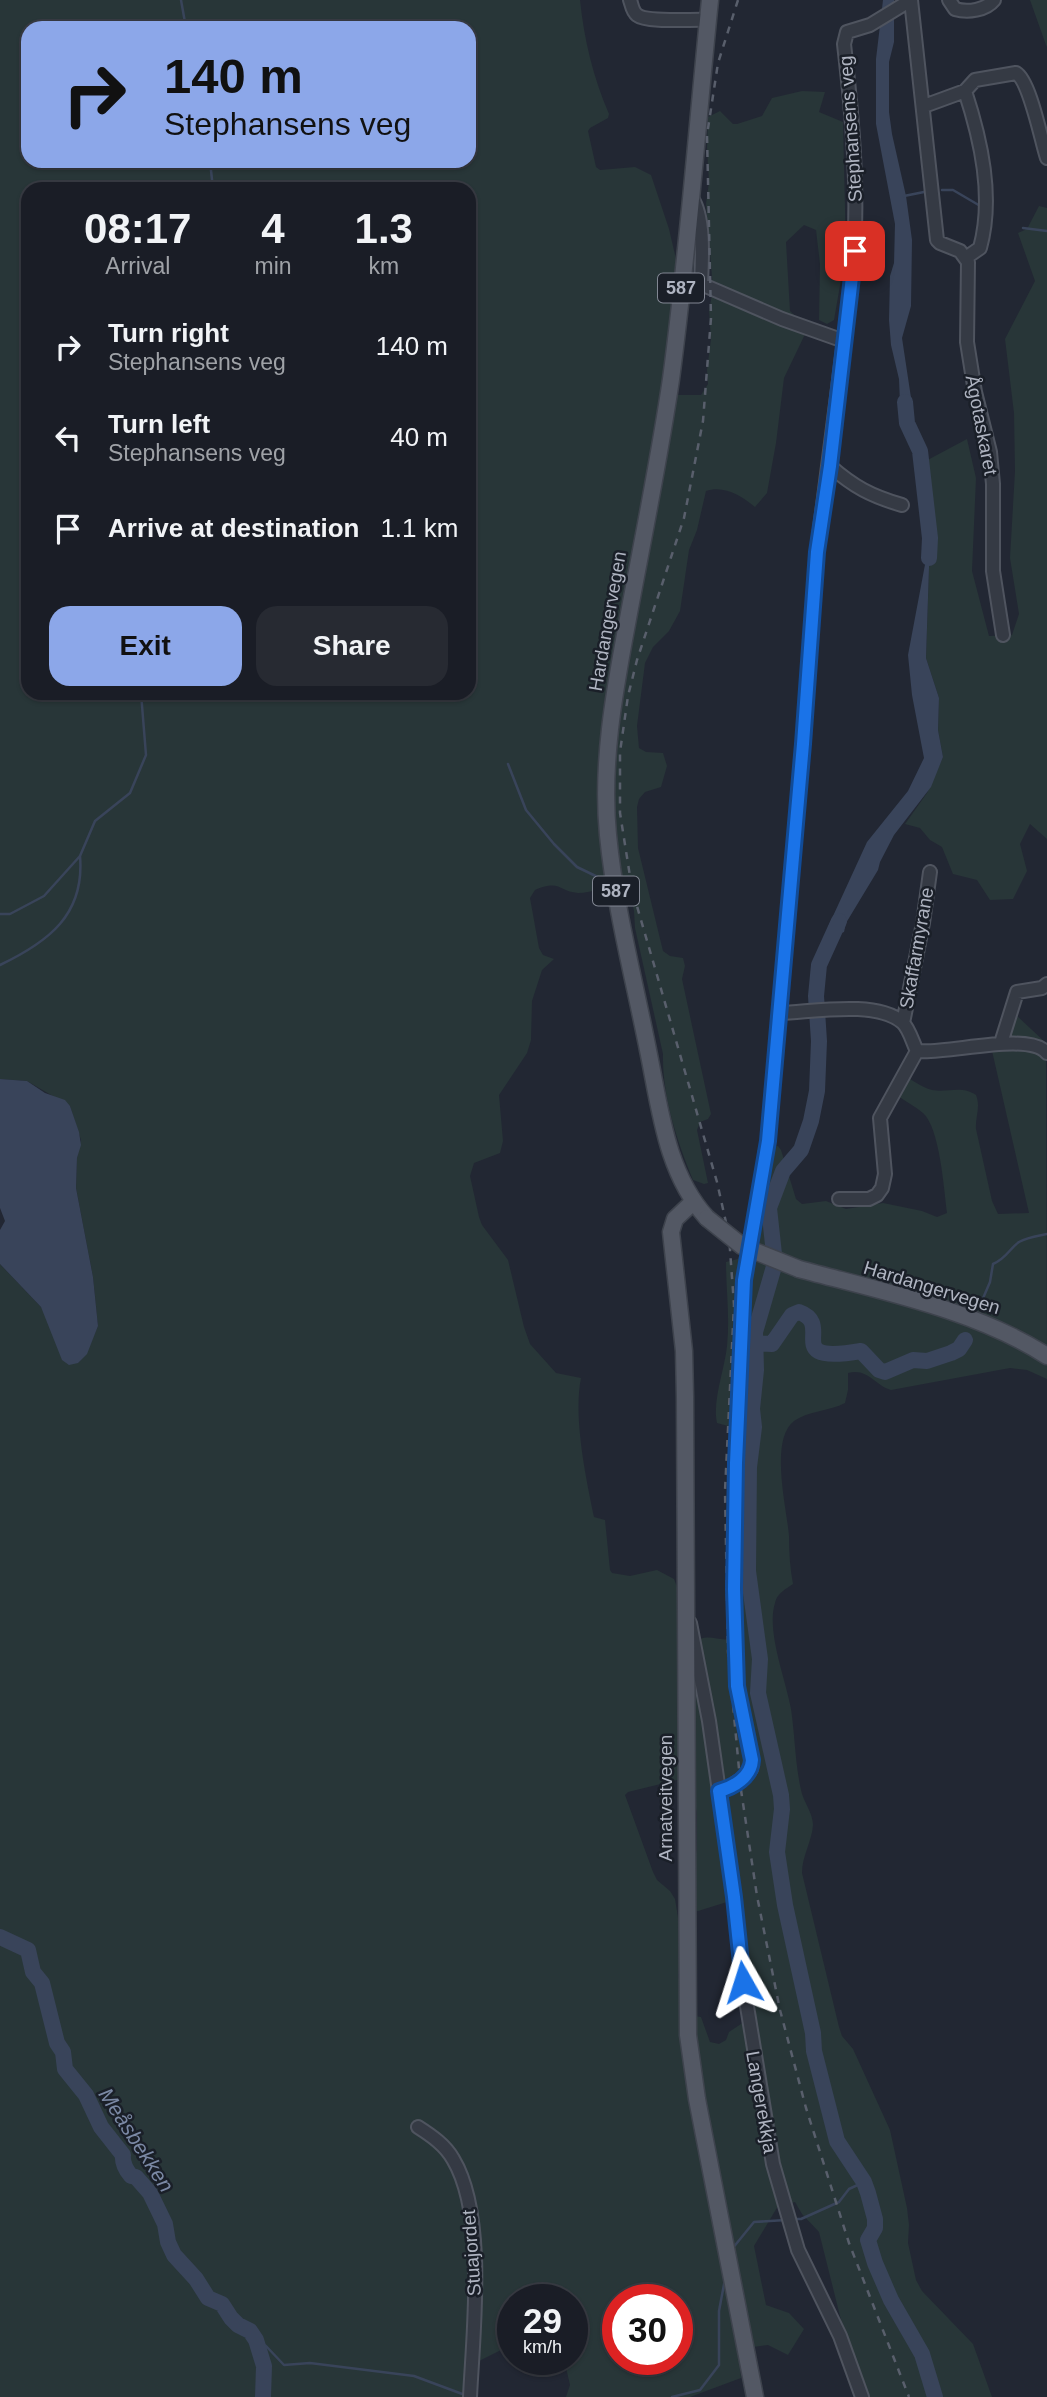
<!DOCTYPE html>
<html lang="en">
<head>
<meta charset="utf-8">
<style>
	:root { --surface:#1a1d26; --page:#272a32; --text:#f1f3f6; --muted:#9fa2a7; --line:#383b43; --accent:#8ca7e9 }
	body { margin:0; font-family:Arial,sans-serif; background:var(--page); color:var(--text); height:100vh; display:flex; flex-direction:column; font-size:26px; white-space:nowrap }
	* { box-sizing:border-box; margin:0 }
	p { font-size:23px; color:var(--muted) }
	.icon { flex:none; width:38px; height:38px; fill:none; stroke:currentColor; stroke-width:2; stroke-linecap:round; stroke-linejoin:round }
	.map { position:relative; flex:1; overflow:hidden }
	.drawer { position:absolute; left:21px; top:182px; width:455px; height:518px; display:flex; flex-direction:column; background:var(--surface); border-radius:21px; box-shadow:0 2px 5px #0004,0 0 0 2px var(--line) }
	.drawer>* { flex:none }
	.top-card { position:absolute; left:21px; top:21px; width:455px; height:147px; border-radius:21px; box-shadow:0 2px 5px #0004,0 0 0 2px var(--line); background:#8ca7e9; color:#111; overflow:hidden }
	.speed { position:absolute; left:497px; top:2284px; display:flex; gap:14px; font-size:35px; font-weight:700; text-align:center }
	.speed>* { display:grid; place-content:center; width:91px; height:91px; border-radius:50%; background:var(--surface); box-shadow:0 2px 5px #0004,0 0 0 2px var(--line); line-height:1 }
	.speed small { font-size:18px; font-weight:400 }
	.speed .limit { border:10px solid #d22; background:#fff; color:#111 }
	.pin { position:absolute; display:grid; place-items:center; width:60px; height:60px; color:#fff; margin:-30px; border-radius:14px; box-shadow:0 4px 10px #0006 }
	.me { position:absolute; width:77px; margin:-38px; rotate:354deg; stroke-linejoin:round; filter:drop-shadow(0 0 5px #0008) }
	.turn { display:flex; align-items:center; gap:24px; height:147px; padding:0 28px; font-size:32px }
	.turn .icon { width:91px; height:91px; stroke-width:2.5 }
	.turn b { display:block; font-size:49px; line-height:60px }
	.eta { display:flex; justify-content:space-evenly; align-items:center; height:119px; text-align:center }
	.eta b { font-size:42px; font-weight:700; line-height:49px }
	.button { display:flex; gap:14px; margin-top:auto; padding:14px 28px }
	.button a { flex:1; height:80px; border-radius:21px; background:var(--accent); color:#111; font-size:28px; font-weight:700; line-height:80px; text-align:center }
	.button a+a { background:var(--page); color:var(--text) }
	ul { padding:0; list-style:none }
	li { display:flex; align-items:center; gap:21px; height:91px; padding:0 28px }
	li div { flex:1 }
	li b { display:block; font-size:26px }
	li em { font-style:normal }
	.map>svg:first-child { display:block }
	.green { fill:#283638; fill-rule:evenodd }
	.water { fill:#39445a }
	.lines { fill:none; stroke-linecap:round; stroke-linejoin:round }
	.stream { stroke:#39445a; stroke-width:2.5 }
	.river { stroke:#39445a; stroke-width:16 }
	.minor-casing { stroke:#4f545f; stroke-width:16 }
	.major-casing { stroke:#3e434d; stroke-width:19 }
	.minor { stroke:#353a44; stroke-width:12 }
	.major { stroke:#535864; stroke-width:16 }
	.rail { stroke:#595f6c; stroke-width:2.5; stroke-dasharray:7 7; stroke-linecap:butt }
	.minor-bridge-casing { stroke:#4f545f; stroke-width:16; stroke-linecap:butt }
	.major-bridge-casing { stroke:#3e434d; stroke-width:19; stroke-linecap:butt }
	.minor-bridge { stroke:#353a44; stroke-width:12 }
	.major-bridge { stroke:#535864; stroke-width:16 }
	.route-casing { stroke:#114b97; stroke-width:18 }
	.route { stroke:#1a73e8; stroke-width:12 }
	.labels { text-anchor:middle; stroke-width:5; stroke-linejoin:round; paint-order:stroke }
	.shield { fill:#1a1f28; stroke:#828793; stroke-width:2 }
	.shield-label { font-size:18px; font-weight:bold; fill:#afb4c1 }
	.street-label { font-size:19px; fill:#afb4c1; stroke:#1a1f28 }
	.water-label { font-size:21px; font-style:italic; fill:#7b89a5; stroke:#1a1f28 }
</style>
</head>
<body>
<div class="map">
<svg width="1047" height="2397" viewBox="0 0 1047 2397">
	<rect width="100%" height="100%" fill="#222733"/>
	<!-- green -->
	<path class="green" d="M0 0H580C584 39 593 77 609 114L608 118 590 128 588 131 596 167 600 170 635 167 651 175 669 229 676 259V395H701L708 384 707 370 711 339 709 311 713 289 706 204 709 182 707 148 708 117 720 111 733 124H737L762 116 772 98 802 91 825 92 819 112 843 122 846 251 834 320 827 324 819 320 820 264 816 230 804 225 786 242 790 311 809 329 808 328 784 378 776 443 767 493 755 507C742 496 724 485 706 491L697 530 689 550 680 611 669 631 653 647 645 663 637 726 639 748 646 752 663 753 667 766 661 787 645 792 639 799 637 807 638 848 663 951 670 956 683 958 685 966 682 979 711 1114 708 1119 700 1122 697 1130 708 1183 704 1184 693 1180C677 1141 662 1096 663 1054L635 928 634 911 628 883 623 882C609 886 592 893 578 893 559 892 561 879 535 890L530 898 539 948 543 955 554 959 542 970 532 1001 531 1040 527 1053 499 1095 503 1141 500 1153 474 1163 470 1176 479 1217 482 1225 508 1260 524 1327 530 1344 556 1373 581 1378C573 1417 586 1478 594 1517L605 1520 610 1570 612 1573 630 1576 657 1570 674 1579 679 1592 687 1670 705 1665 700 1639C712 1635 718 1641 730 1639L733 1542 729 1490 734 1431 728 1426 717 1423C712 1401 725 1368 727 1346 730 1318 726 1290 726 1262L738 1259 748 1231V1210L758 1171 757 1150 778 1146 781 1150 796 1199 802 1204 826 1201 846 1209 883 1203 922 1211 937 1217 947 1213C944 1190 940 1128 923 1113 913 1104 902 1101 892 1090L901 1074C911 1079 921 1087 932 1090 948 1093 961 1085 976 1095 981 1107 975 1117 976 1129L992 1201 998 1214 1029 1213 990 1042 1016 1015 1046 1043 1047 1379 1027 1370 1010 1368 891 1390C874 1385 868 1368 848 1373V1390L845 1403C830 1411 808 1411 794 1421 769 1440 787 1509 789 1536 789 1553 790 1568 793 1584 786 1589 777 1593 775 1603 766 1631 786 1680 791 1709 795 1736 795 1763 801 1790 803 1801 813 1813 813 1825 812 1841 802 1856 802 1873L839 2027 842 2036 853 2049 890 2130 907 2208 909 2225 908 2243 916 2280 922 2291 973 2344 992 2397H868L853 2368 819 2232 802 2214 795 2202 778 2206 754 2246 766 2305 789 2313 804 2329 788 2355 768 2345 745 2348 740 2369 741 2378 690 2397H566L570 2385 564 2359H572V2300H513V2344L477 2362 476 2397H0V1264L41 1307 78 1363 86 1354 98 1326 93 1277 76 1188 77 1158 81 1140 70 1106 27 1081 0 1079ZM28 28H469V161H28ZM28 189H469V693H28ZM681 1779 692 1786 697 1813V1850L693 1863 694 1910 698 1911 727 1902 740 1953 744 2022 729 2032 726 2040 719 2044 710 2042 701 2017 688 2015 678 1976 682 1942 675 1899 670 1891 657 1880 653 1872 625 1795 628 1792ZM618 2300H677V2359H618Z
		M1030 0H1047V47L1046 45Z
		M1039 206 1047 208V839L1030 824 1020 844 1027 871 1013 899 990 900 977 880 953 874 942 847 930 840 920 828 905 824 927 793 943 757 938 730 939 698 926 658 930 538 922 463 967 439 976 478 972 571 989 636 1012 635 1019 614 1010 558 1015 471 1014 413 1005 339 1035 281 1018 233 1027 229Z"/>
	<!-- water -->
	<path class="water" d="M883 0H894V42L889 62V112L892 134 906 196 912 240 911 306 902 338 913 411 907 423 900 403 899 379 891 345 889 320 890 276 894 263 895 224 876 124V59Z
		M930 538 926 658 939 698 938 730 943 757 931 787 894 835 880 862 878 870 846 923 844 932 830 937 828 936V927L867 842 908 791 924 758 912 695 908 655Z
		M0 1079 27 1081 45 1093 65 1100 70 1106 79 1132 81 1145 77 1158 76 1188 93 1277 98 1326 87 1354 78 1363 69 1365 62 1360 41 1307 0 1264V1230L5 1221 0 1208Z"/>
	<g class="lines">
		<!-- stream -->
		<path class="stream" d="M181 0 186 28
			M210 161 213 189
			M942 190H953L982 207
			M904 196 924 192
			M1023 228 1047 231
			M508 764 526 810 554 844 577 867 606 881
			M0 914H10L44 896 80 856 95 821 130 793 146 755 141 693
			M0 965C48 942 85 915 80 856
			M981 1303 990 1282 993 1264C1007 1258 1009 1249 1019 1242 1028 1237 1038 1236 1047 1234
			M793 2219H801L839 2202 849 2189 864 2182
			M732 2249 754 2222 786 2220
			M258 2343 266 2346 284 2365 310 2363 414 2376 465 2395
			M672 2397 700 2390 719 2365V2311L725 2279"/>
		<!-- river -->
		<path class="river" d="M905 402 907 423 920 451 930 538 929 558
			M839 921 819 965 816 996 819 1041 817 1091 811 1121 801 1150 783 1171 769 1208 775 1263 755 1332 756 1370 752 1409 754 1427 749 1467 748 1571 760 1659 758 1693 781 1795 782 1809 777 1852 785 1905 813 2033 814 2051 837 2141 864 2182 868 2193 875 2219V2228L868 2240 875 2263 891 2300 922 2354 935 2397
			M755 1343 772 1344 792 1315 799 1312C836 1325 779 1365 861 1351L879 1370 885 1372 913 1360 927 1361 951 1353 959 1349 965 1340
			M0 1937 28 1950 33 1972 42 1983 57 2043 63 2052 65 2069 86 2095 101 2127 123 2155C122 2163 126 2170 131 2176L136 2177 150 2193 165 2224 168 2242 174 2255 196 2279 208 2298 222 2304 231 2318 238 2325 250 2331 256 2340 264 2366 263 2397"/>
		<defs>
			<path id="minor" d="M630 0C632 5 632 11 637 15 647 23 693 19 708 20
				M911 0 937 240 940 243 960 251 968 262 967 342 975 392 990 452 993 484V571L1003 635
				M949 0 955 9C968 13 986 10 994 0
				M965 91C981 140 994 197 980 248L967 257
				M924 106 965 91 975 80 1016 73C1030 81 1041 140 1047 158
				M692 198C705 218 702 261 701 284L782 319 844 341
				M830 466C854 487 871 496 902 505
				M780 1013C813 1012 875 1000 902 1022 909 1028 913 1043 917 1051 946 1055 1028 1031 1047 1053
				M903 1023 923 923 930 872
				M1001 1043 1017 992 1042 988 1047 984
				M839 1199H869L877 1195 882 1188 885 1174 880 1118 917 1051
				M690 1623 709 1721 734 1897 743 1982 773 2164 798 2250 840 2336 862 2397
				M745 1777 751 1769 752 1760 737 1686 734 1589 736 1463 744 1280 768 1141 805 719 817 552 853 271C859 192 853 122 844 44L847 32 870 25 911 0
				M418 2127C432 2136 445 2145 453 2159 487 2215 473 2333 470 2397"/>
			<path id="major" d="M693 1202 675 1219 671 1232 684 1351 685 1397 688 2035 697 2099 755 2397
				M707 1218C666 1173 660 1108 648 1050 634 979 615 907 608 835 601 765 614 693 627 624 642 543 659 461 671 379 688 253 697 126 710 0
				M799 1269C880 1291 976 1310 1047 1356"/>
		</defs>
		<!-- minor casing -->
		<use href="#minor" class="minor-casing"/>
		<!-- major casing -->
		<use href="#major" class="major-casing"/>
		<!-- minor -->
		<use href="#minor" class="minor"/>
		<!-- major -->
		<use href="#major" class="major"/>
		<!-- rail -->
		<path class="rail" d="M738 0 718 63 707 135 711 318 703 421 684 518 637 660 628 696 620 752V813L632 889 717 1182 729 1236 734 1305 725 1491 728 1652 741 1790 757 1896 780 2010 806 2108 849 2243 909 2397"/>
		<defs>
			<path id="minor-bridge" d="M734 1784 745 1777"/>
			<path id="major-bridge" d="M707 1218 742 1246 799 1269"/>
		</defs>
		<!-- minor-bridge casing -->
		<use href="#minor-bridge" class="minor-bridge-casing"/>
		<!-- major-bridge casing -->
		<use href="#major-bridge" class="major-bridge-casing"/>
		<!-- minor-bridge -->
		<use href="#minor-bridge" class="minor-bridge"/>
		<!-- major-bridge -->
		<use href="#major-bridge" class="major-bridge"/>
	</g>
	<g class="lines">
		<defs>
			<path id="route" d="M743 1982 734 1897 719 1791C734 1787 751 1777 752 1760L737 1686 734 1589 736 1463 744 1280 768 1141 803 744 817 552 830 466 855 251"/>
		</defs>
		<!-- route casing -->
		<use href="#route" class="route-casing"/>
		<!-- route -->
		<use href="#route" class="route"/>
	</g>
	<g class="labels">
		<!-- shield labels -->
		<g class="shield">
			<rect x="658" y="273.5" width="46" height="29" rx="5"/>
			<rect x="593" y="876.5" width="46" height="29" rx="5"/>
		</g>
		<g class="shield-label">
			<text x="681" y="294">587</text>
			<text x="616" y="897">587</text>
		</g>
		<!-- street labels -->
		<g class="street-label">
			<text transform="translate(850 129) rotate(-94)" y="7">Stephansens veg</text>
			<text transform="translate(982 425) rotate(79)" y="7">Ågotaskaret</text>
			<text transform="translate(607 621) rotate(-80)" y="7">Hardangervegen</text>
			<text transform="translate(916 948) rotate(-80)" y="7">Skaffarmyrane</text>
			<text transform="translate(932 1287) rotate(17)" y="7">Hardangervegen</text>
			<text transform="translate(665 1798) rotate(-90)" y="7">Arnatveitvegen</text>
			<text transform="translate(762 2102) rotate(80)" y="7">Langerekkja</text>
			<text transform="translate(471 2253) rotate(-94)" y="7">Stuajordet</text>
		</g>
		<!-- water labels -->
		<g class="water-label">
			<text transform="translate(136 2140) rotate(57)" y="7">Meåsbekken</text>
		</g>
	</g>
</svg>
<div class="speed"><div>29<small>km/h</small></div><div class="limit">30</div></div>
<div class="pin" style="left:855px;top:251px;background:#d93025"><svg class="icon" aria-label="arrive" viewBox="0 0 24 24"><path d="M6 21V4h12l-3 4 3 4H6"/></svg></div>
<svg class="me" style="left:743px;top:1982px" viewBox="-20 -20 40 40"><path d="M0-17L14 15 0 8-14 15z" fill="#1a73e8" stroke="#fff" stroke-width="4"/></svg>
<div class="top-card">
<div class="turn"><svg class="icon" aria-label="right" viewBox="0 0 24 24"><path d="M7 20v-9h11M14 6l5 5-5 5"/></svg><div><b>140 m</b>Stephansens veg</div></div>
</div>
<section class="drawer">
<div class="eta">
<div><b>08:17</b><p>Arrival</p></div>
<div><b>4</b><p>min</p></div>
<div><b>1.3</b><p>km</p></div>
</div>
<ul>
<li><svg class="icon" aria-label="right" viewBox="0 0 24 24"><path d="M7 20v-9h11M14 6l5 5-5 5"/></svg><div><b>Turn right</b><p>Stephansens veg</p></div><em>140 m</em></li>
<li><svg class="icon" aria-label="left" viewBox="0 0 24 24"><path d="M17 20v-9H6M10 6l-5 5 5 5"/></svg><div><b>Turn left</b><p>Stephansens veg</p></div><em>40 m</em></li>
<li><svg class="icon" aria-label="arrive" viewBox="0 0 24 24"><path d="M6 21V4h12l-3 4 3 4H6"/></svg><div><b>Arrive at destination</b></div><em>1.1 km</em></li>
</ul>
<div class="button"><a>Exit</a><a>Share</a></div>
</section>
</div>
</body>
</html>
